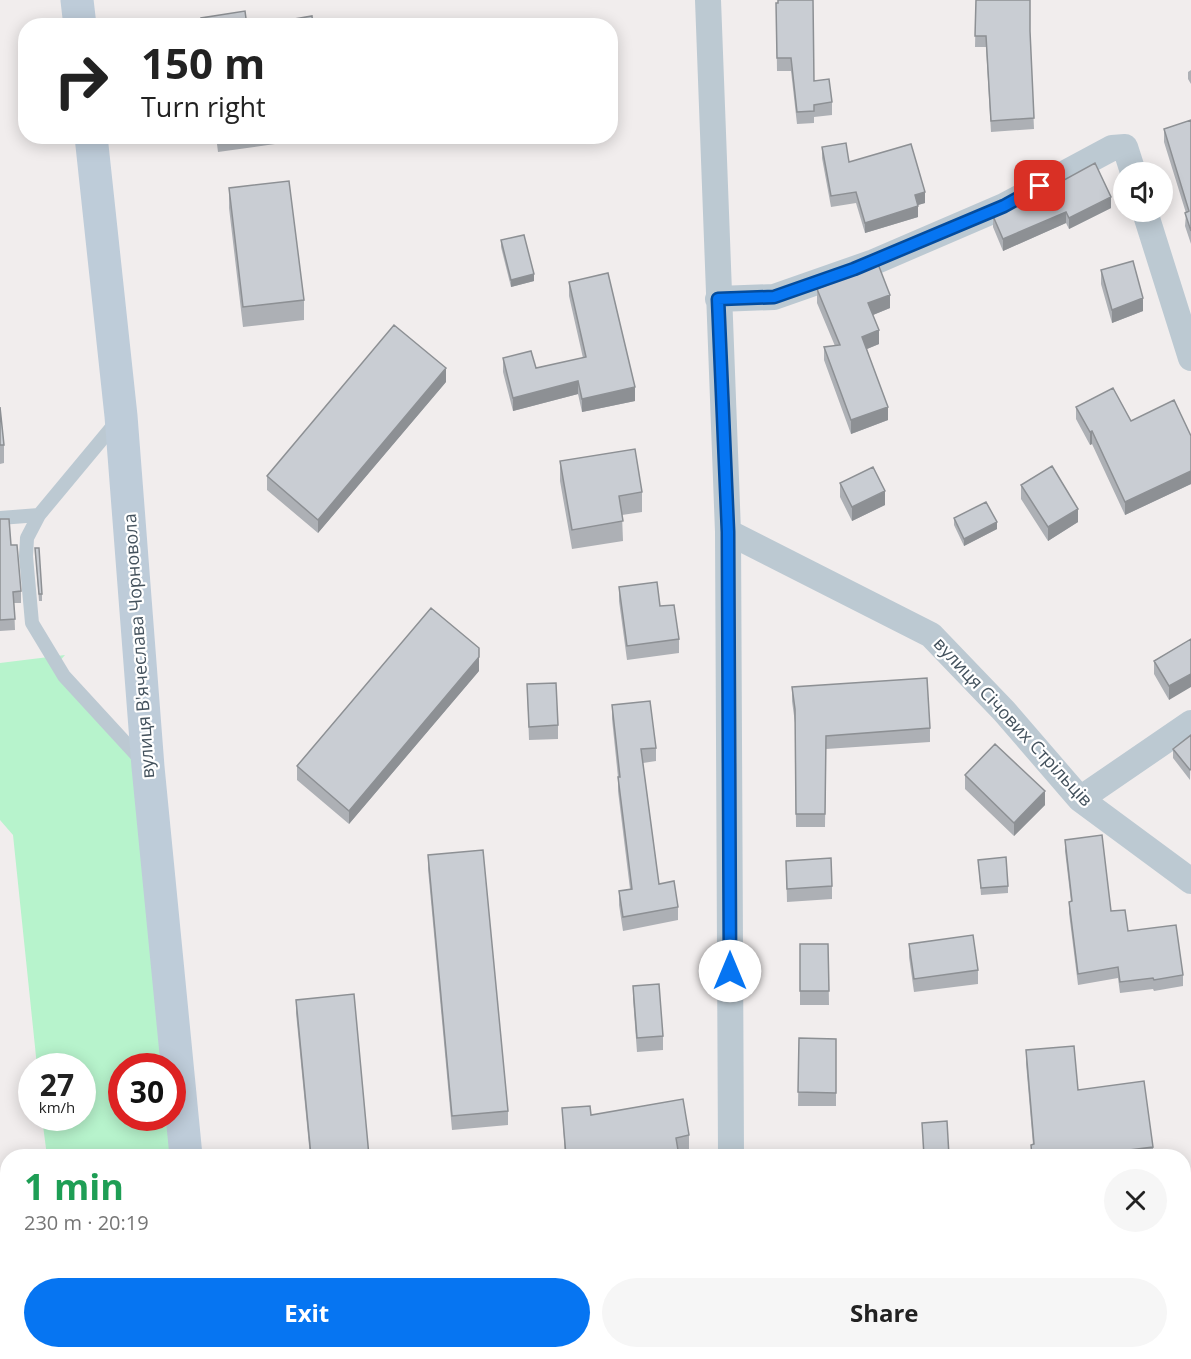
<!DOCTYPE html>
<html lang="en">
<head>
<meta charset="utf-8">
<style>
	:root { --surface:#fff; --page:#f6f6f6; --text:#222; --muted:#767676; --accent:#0675f2 }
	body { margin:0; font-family:"Open Sans",sans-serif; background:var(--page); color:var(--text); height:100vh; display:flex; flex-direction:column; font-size:22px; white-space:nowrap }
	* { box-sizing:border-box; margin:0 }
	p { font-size:20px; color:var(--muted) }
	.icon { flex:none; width:33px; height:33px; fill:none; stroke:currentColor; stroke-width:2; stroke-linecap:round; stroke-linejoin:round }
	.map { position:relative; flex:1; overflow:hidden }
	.side { position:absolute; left:0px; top:1149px; width:1191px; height:210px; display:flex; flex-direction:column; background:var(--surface); border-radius:24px 24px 0 0; box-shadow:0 3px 15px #0003 }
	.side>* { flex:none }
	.hud { position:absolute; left:18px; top:18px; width:600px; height:126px; border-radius:24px; box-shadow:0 3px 15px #0003; background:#fff; color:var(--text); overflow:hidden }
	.tools { position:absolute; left:1113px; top:162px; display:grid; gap:12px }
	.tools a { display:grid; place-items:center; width:60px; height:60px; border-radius:50%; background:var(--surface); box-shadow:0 3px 15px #0003; font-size:30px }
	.speed { position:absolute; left:18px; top:1053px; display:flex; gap:12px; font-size:30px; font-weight:700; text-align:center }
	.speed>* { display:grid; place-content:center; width:78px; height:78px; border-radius:50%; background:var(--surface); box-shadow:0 3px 15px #0003; line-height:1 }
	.speed small { font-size:15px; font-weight:400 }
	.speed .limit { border:9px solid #d22; background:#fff; color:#111 }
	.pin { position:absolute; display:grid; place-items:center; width:51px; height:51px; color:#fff; margin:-26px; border-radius:12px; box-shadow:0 3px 9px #0006 }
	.me { position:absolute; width:66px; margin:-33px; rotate:0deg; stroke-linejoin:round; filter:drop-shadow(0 0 4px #0008) }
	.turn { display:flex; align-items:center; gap:21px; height:126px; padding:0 24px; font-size:27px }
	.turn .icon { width:78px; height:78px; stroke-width:2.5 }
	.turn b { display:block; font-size:42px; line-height:51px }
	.round { display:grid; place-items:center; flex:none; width:63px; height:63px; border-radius:32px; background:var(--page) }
	.head { display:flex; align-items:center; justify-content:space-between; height:102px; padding:0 24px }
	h1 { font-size:36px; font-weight:700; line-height:45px; color:#1e9e55 }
	.primary-button { display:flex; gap:12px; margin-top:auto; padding:12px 24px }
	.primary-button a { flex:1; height:69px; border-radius:36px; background:var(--accent); color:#fff; font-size:24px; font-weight:700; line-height:69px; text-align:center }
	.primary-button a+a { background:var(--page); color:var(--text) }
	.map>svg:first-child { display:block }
	.green { fill:#b7f3cc; fill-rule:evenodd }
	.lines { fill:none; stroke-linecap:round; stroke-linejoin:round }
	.lane { stroke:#bcc9d2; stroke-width:14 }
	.street { stroke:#bcc9d2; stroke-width:26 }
	.secondary { stroke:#beccd9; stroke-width:33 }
	.wall { fill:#adb0b5 }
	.shaded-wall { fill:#8d9094 }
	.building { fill:#c9cdd3; stroke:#8d9094; stroke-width:1.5 }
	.route-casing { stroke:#044c9d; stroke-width:15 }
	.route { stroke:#0675f2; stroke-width:10 }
	.labels { text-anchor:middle; stroke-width:4.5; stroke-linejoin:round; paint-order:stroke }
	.street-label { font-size:18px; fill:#44525d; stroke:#fff }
</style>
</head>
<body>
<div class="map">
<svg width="1191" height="1359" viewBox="0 0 1191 1359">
	<rect width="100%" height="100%" fill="#f1eded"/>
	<!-- green -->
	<path class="green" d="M65 655 57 664 148 767 186 1156H47L42 1118H82V1066H37L13 835 0 820V663ZM122 1066H172V1118H122Z
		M67 1352H205L206 1359H68Z"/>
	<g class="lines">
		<!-- lane -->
		<path class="lane" d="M118 420 39 515 27 538 26 556 32 623 64 676 143 762
			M0 518 39 515"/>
		<!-- street -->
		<path class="street" d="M708 0 728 532 731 1156
			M1145 212 1191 358
			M718 299 774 297 874 262 1004 206 1112 148 1125 147 1133 172
			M728 532 931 635 1004 711 1080 799 1191 881
			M1080 799 1191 723
			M1055 1352 1056 1359
			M731 1359V1352"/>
		<!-- secondary -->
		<path class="secondary" d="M77 0 80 26
			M91 136 121 416 148 767 186 1156
			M205 1352 206 1359"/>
	</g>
	<!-- wall -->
	<path class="wall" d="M976 0 1030 33 1034 129 991 132 986 47H975Z
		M776 3 814 81 832 102V115L814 117V123L797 124 791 71H777Z
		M1191 70V84L1188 79V72Z
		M1191 120V244L1185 226 1186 213 1164 142V129Z
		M216 136H329V138L304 142 303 140 218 152Z
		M822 147 849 162 925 203 917 205 918 217 865 233 856 203 831 207 822 158Z
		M1053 186 1111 208 1069 229 1066 223 1003 251 993 227V216L1053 189Z
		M229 188 304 300V320L243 327 229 208Z
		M501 240 534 281 511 287 501 247Z
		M1101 270 1143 311 1112 323 1101 284Z
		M569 282 635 401 582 412 578 394 513 411 503 372V358L536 368 583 358 569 296Z
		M817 289 890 308 873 315 879 344 867 349 888 420 851 434 824 360V347L835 346 817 303Z
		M446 382 318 533 267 490V476Z
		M0 407 4 445V463L0 464Z
		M1076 407 1191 436V484L1125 515 1092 444 1090 445 1076 419Z
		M560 461 642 492V512L622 515 623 541 572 549 560 481Z
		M840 483 885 505 852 521 840 497Z
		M1021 485 1078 522 1048 541 1021 499Z
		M954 518 997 529 964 546 954 525Z
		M0 519 11 545 21 591V603H14L15 630 0 631Z
		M35 548 42 594V601H39Z
		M619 587 660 606 679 639V653L627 660 619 601Z
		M1191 639 1169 700 1154 674V661Z
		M479 671 349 824 297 780V766Z
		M527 684 558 725V739L529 740Z
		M792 687 930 728V742L826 749 825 827H796L795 723 792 701Z
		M612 705 656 748V761L643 763 659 884 678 907V920L623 931 619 905V891L630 889 618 791V777L612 719Z
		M1191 735 1190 780 1173 758V749Z
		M965 775 1045 805 1014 836 965 789Z
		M1065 840 1111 911 1128 931 1183 975V986L1154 991 1153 989 1120 993 1118 978 1078 985 1069 913V902H1071L1065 851Z
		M428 855 508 1111V1125L452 1130 428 869Z
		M978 860 1008 886V893L981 895Z
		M786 861 832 886V899L787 902Z
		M800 944H828L829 1005H800Z
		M909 944 978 970V984L914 992 909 957Z
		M633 986 663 1036V1050L637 1052 633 999Z
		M296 1000 369 1156H310L296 1013Z
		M799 1038 836 1039V1106H798Z
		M1026 1050 1078 1090 1153 1147V1156H1031V1145H1033L1026 1063Z
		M562 1108 591 1115 689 1135V1149L678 1151 679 1156H565Z
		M1184 1316 1187 1338V1351L1160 1355V1352H1184Z
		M538 1352H644V1358L538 1359Z"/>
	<!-- shaded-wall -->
	<path class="shaded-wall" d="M925 192V203L915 206V195Z
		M1111 197V208L1069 229V218Z
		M918 206V217L865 233V223Z
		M1066 212V223L1003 251V239Z
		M534 274V281L511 287V280Z
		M890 295V308L868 317V303Z
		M1143 298V311L1112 323V310Z
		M879 330V344L862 351V337Z
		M446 368V382L318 533V520Z
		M578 381V394L513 411V398Z
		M635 387V401L582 412V399Z
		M888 407V420L851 434V420Z
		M1092 431V444L1090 445V432Z
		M1191 471V484L1125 515V502Z
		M885 491V505L852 521V507Z
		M1078 509V522L1048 541V527Z
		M997 522V529L964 546V539Z
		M479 657V671L349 824V811Z
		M1191 674V687L1169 700V686Z
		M1045 791V805L1014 836V823Z"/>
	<!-- building -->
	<path class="building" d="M778 0H813L814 81 829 79 832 102 814 105V111L797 112 791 58H777L776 3H778Z
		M976 0H1030V31L1034 118 991 121 986 36H975Z
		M245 11 247 26H202L201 18Z
		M312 16 313 26H254Z
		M1191 120V231L1185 213 1189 211 1164 129Z
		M846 143 849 162 911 144 925 192 915 195 918 206 865 223 856 192 831 196 822 147Z
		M1095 163 1111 197 1069 218 1066 212 1003 239 993 216 1054 189 1053 186Z
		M289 181 304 300 243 307 229 188Z
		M524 235 534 274 511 280 501 240Z
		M1133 261 1143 298 1112 310 1101 270Z
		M878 264 890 295 868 303 879 330 862 337 888 407 851 420 824 347 840 345 817 289Z
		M608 273 635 387 582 399 578 381 513 398 503 358 531 351 536 368 586 357 569 282Z
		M394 325 446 368 318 520 267 476Z
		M1113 388 1131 421 1174 400 1191 436V471L1125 502 1092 431 1090 432 1076 407Z
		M0 407 4 445H0Z
		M635 449 642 492 619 496 623 521 572 530 560 461Z
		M1052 466 1078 509 1048 527 1021 485Z
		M873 467 885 491 852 507 840 483Z
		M986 502 997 522 964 539 954 518Z
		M0 519H9L11 545H17L21 591 13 592 15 619 0 620Z
		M35 548H39L42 594H39Z
		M657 582 660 606 674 605 679 639 627 646 619 587Z
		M431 608 479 648V657L349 811 297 766Z
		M1191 639V674L1169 686 1154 661Z
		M927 678 930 728 826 736 825 814H796L795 709 792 687Z
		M556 683 558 725 529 727 527 684Z
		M650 701 656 748 641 749 659 884 674 881 678 907 623 917 619 891 632 889 618 777H620L612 705Z
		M1191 735V769L1190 770 1173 749Z
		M995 744 1045 791 1014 823 965 775Z
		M1102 835 1111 911 1125 910 1128 931 1176 925 1183 975 1154 980 1153 978 1120 982 1118 967 1078 974 1069 902 1072 901 1065 840Z
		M483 850 508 1111 452 1116 428 855Z
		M1006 857 1008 886 981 888 978 860Z
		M831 858 832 886 787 889 786 861Z
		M973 935 978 970 914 979 909 944Z
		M800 944H828L829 991H800Z
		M659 984 663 1036 637 1038 633 986Z
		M354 994 369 1156H311L296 1000Z
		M799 1038 836 1039V1093L798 1092Z
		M1074 1046 1078 1090 1144 1081 1153 1147 1090 1155V1156H1032L1031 1145 1034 1144 1026 1050Z
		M683 1099 689 1135 676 1138 679 1156H566L562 1108 590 1106 591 1115Z
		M947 1121 949 1156H924L922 1123Z
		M1184 1316 1187 1338H1184Z
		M337 1352H392L393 1359H338Z
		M539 1352H585V1357L539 1359Z
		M943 1352H981V1359H943Z
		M801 1357H848V1359H801Z"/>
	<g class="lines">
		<defs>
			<path id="route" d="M730 971 728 532 718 299 774 297 854 269 1004 206 1040 186"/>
		</defs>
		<!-- route casing -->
		<use href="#route" class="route-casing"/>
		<!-- route -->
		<use href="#route" class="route"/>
	</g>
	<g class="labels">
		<!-- street labels -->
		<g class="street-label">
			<text transform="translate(139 646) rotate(-94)" y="6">вулиця В'ячеслава Чорновола</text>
			<text transform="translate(1013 722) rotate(47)" y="6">вулиця Січових Стрільців</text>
		</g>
	</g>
</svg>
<div class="tools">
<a><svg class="icon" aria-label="sound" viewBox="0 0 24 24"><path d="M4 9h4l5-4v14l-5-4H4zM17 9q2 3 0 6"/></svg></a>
</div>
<div class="speed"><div>27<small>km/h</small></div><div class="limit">30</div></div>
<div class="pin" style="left:1040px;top:186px;background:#d93025"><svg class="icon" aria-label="arrive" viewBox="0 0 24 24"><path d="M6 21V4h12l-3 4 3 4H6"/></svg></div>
<svg class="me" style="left:730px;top:971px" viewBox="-20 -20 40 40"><circle r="19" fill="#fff"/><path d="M0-13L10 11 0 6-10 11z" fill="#0675f2"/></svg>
<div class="hud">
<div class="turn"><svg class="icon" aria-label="right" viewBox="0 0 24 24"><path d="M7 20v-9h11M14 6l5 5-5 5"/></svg><div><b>150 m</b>Turn right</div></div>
</div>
<section class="side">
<div class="head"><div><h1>1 min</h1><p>230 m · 20:19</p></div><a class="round"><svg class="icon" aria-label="close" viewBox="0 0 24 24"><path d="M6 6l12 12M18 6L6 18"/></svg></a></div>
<div class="primary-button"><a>Exit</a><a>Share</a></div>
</section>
</div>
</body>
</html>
